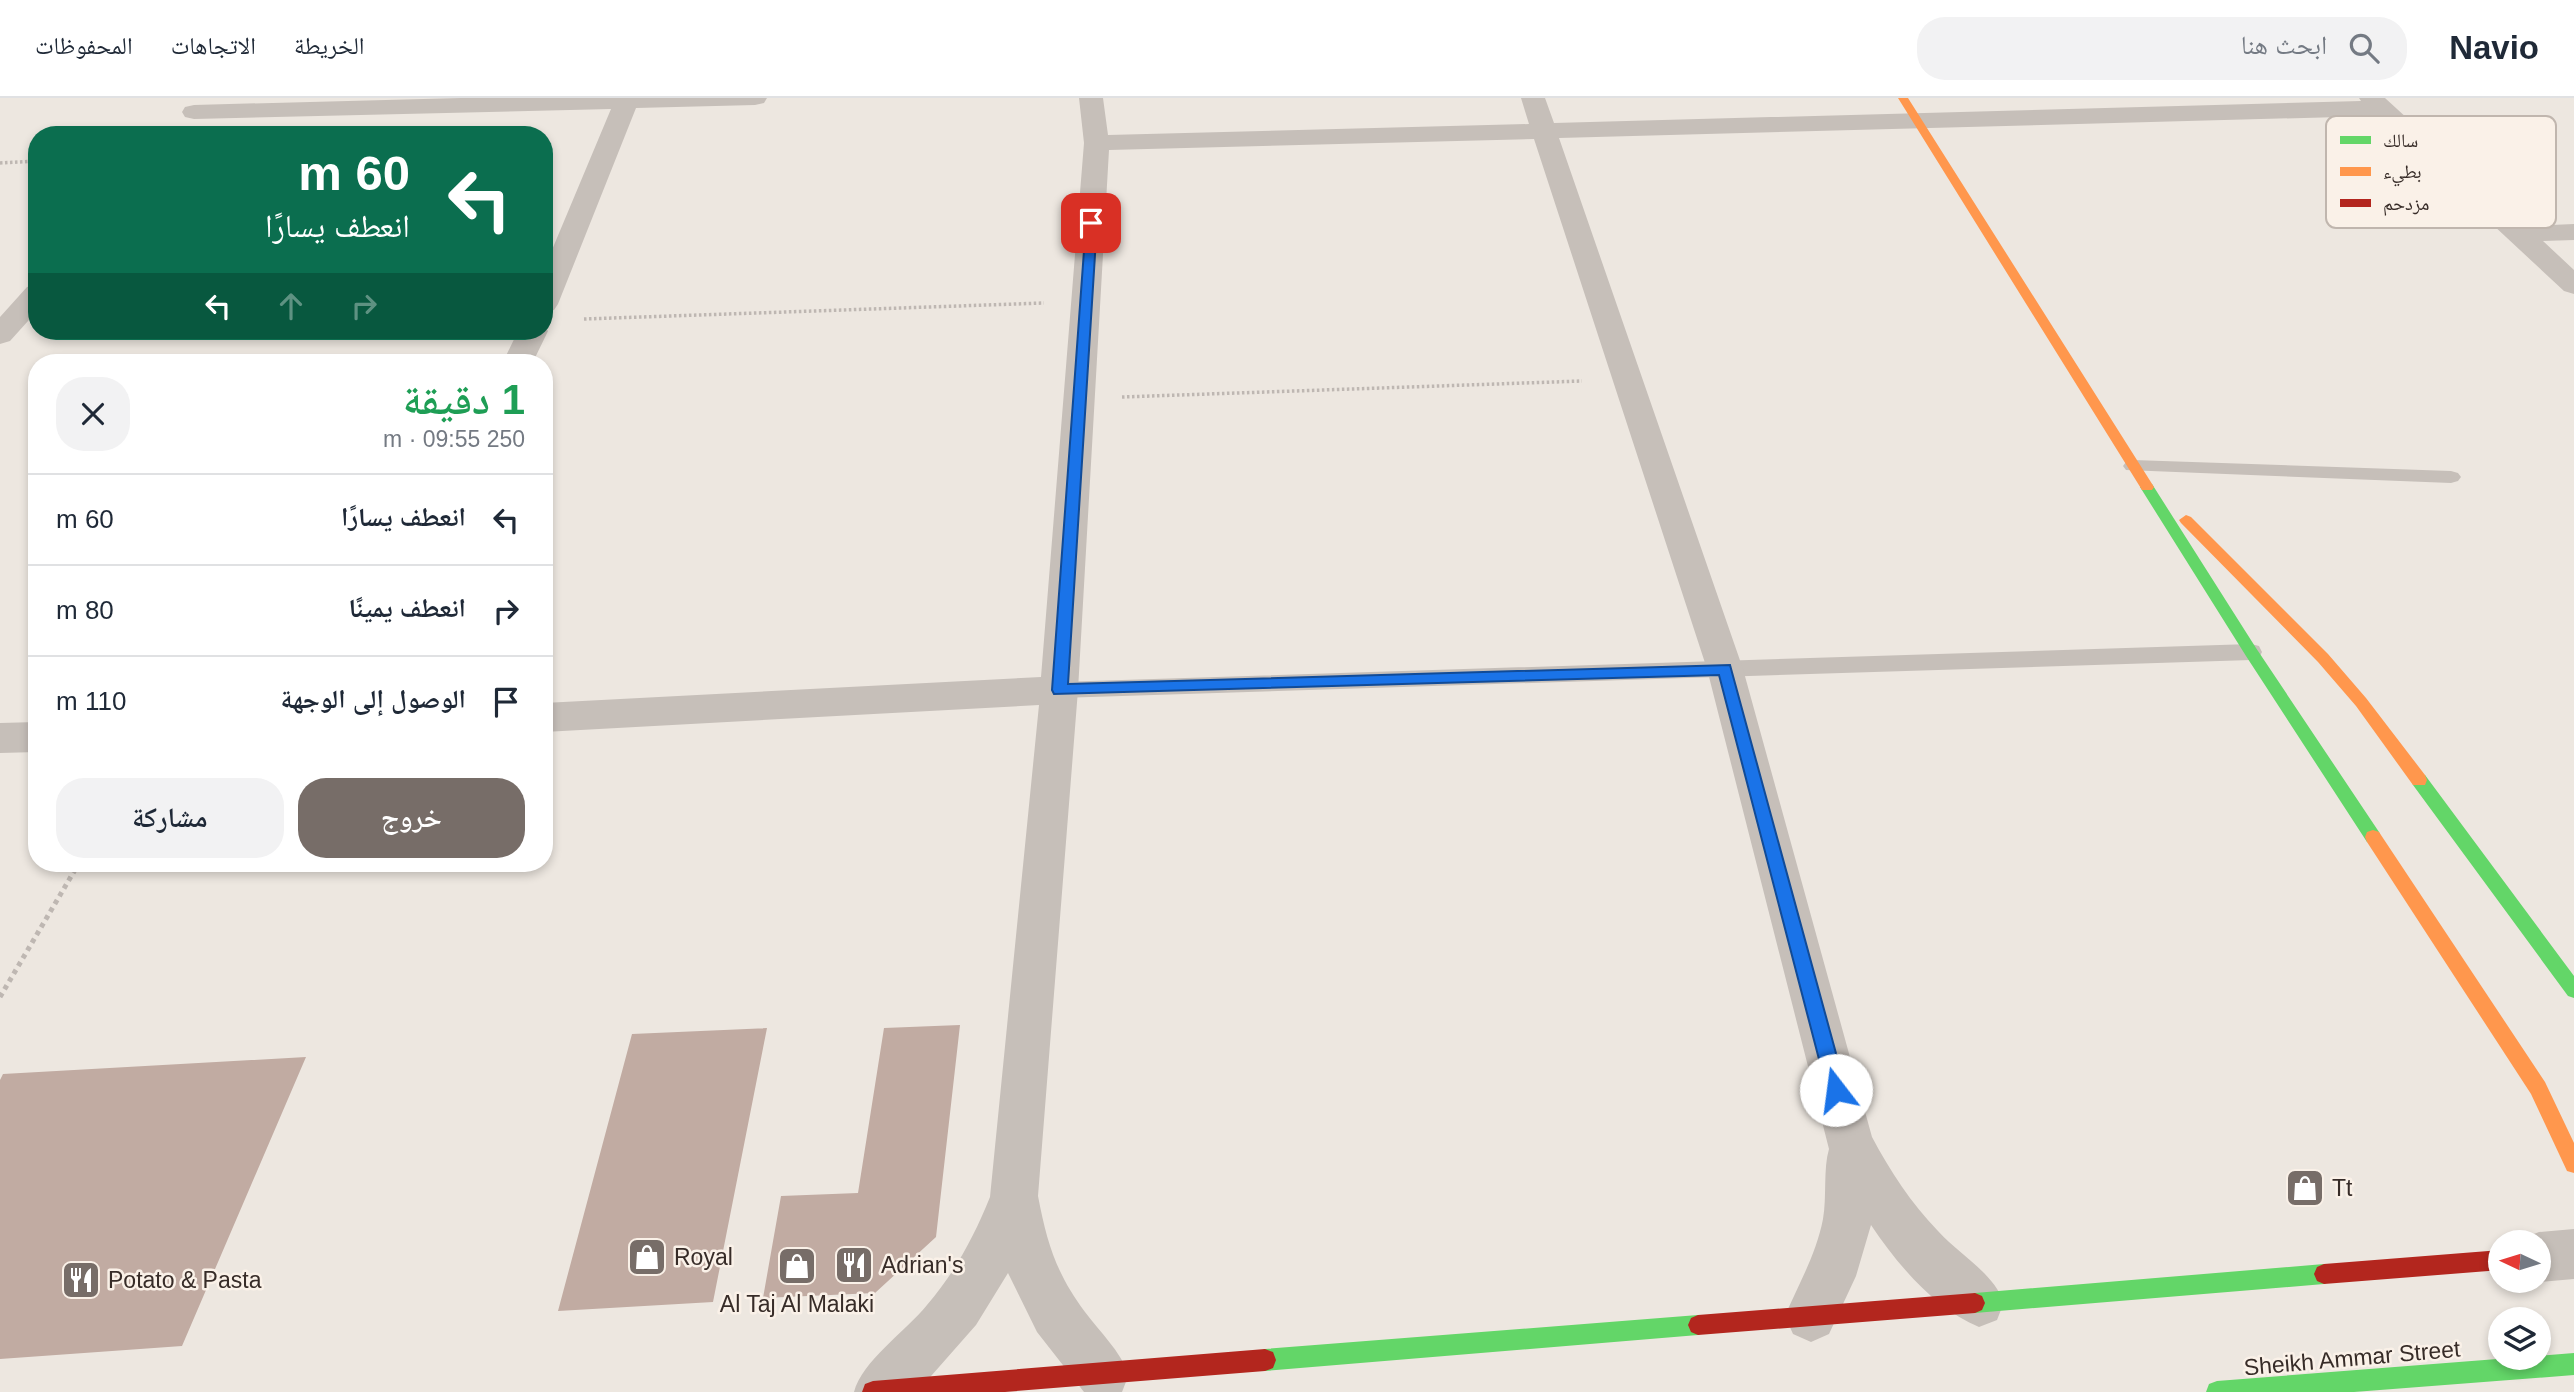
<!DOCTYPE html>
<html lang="ar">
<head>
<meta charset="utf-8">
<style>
	:root { --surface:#fff; --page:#f2f2f3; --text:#1f2937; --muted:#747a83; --line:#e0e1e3; --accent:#776d68 }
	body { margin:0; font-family:Arial,"Noto Naskh Arabic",sans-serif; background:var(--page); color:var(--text); direction:rtl; height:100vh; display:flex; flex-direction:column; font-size:26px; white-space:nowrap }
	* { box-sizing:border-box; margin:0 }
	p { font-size:23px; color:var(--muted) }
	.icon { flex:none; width:38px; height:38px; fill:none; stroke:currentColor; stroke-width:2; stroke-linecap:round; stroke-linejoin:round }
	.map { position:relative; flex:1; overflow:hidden; direction:ltr }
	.side { position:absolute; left:28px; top:256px; width:525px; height:518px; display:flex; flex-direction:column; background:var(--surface); border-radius:28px; box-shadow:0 4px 10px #0003; direction:rtl }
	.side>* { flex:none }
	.top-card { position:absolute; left:28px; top:28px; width:525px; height:214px; border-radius:28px; box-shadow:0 4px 10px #0003; direction:rtl; background:#0b6e4f; color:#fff; overflow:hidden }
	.needle { width:46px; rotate:274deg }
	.controls { position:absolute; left:2488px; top:1132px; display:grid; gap:14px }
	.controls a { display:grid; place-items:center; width:63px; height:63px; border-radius:50%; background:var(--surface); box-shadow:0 4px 10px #0003; font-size:35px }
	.pin { position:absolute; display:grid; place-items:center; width:60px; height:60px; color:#fff; margin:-30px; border-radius:14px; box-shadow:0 4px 10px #0006 }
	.me { position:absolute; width:77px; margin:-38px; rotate:345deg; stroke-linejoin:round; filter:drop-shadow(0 0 5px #0008) }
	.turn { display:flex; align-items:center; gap:24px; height:147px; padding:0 28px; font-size:32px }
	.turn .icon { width:91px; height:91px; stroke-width:2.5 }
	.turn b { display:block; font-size:49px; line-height:60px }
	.lanes { display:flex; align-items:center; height:66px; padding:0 28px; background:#0003; justify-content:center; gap:35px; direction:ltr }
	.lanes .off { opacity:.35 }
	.round { display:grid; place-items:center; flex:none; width:74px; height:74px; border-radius:28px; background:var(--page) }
	.headline { display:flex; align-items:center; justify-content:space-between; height:119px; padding:0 28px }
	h1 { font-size:42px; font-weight:600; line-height:52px; color:#1e9e55 }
	.action { display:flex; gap:14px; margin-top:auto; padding:14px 28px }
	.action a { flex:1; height:80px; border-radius:28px; background:var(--accent); color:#fff; font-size:28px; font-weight:600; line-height:80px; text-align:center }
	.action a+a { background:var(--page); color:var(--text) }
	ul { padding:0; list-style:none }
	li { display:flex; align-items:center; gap:21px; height:91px; padding:0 28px; border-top:2px solid var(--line) }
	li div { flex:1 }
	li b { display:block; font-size:26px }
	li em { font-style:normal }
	header { display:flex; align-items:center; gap:42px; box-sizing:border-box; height:98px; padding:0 35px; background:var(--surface); border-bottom:2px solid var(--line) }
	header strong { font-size:33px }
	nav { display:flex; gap:38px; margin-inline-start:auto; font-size:24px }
	.search { width:490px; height:63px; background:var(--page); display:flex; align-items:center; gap:18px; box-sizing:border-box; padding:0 24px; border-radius:28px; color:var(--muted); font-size:26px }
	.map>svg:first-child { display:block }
	.building { fill:#c1aba2 }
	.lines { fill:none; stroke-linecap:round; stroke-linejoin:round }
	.path-far1 { stroke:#beb7b2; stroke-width:3.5; stroke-dasharray:2.5 2.5; stroke-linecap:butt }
	.path { stroke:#beb7b2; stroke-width:5; stroke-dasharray:4.5 4.5; stroke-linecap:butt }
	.lane { fill:#c6bfb9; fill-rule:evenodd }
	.street { fill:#c6bfb9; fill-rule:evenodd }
	.fast { fill:#63d668; fill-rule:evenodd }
	.slow { fill:#ff974d; fill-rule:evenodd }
	.jam { fill:#b3261e; fill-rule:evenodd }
	.route { fill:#1a73e8; stroke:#114b97; stroke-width:2 }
	.labels { text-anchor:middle; stroke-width:5; stroke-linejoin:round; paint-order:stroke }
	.near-poi-label { font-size:23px; fill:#372c28; stroke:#faf1e8; text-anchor:start }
	.near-street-label { font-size:23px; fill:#372c28; stroke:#faf1e8 }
	.key { fill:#faf1e8; stroke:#c0b6ae; stroke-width:2 }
	.key-label { font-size:19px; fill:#372c28 }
</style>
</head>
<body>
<header>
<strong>Navio</strong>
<div class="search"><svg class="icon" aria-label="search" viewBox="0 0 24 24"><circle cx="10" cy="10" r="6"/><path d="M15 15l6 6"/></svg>ابحث هنا</div>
<nav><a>الخريطة</a><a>الاتجاهات</a><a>المحفوظات</a></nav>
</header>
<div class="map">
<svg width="2574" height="1294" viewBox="0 0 2574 1294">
	<rect width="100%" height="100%" fill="#ede7e0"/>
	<!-- building -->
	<path class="building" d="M960 927 936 1139 875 1195 763 1200 781 1098 858 1095 884 930Z
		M767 930 713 1204 558 1213 632 936Z
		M306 959 182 1248 0 1261V982L3 976Z"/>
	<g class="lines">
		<!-- path-far1 -->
		<path class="path-far1" d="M0 65 37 63
			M584 221 1044 205
			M53 239 234 233
			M1122 299 1582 283"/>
		<!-- path -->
		<path class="path" d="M0 899 79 765"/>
		<!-- lane -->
		<path class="lane" d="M2133 362 2451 373 2458 375 2461 379 2458 383 2451 385 2126 372 2123 368 2126 364Z
			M2251 546 2259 548 2262 554 2259 560 2251 562 1059 600 1051 598 1048 592 1051 586 1059 584Z"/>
		<!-- street -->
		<path class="street" d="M461 0H767L764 5 755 7 636 10 558 206 554 212 544 215V171L611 11 194 21 185 19 182 14 185 9 194 7Z
			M1079 0H1103L1108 37 1529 26 1521 0H1545L1554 25 2361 3 2359 0H2385L2525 128 2574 126V142L2543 143 2574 172V196L2564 193 2376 18 1559 40 1743 571 1872 1039C1890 1073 1911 1105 1938 1133 1960 1157 1992 1174 2004 1204L1997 1222 1979 1229C1935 1211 1897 1166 1871 1127L1856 1178 1829 1236 1811 1244 1793 1236 1785 1218C1799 1185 1816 1157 1823 1121 1827 1099 1823 1071 1829 1051L1707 571 1534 41 1109 52 1078 592 1038 1098C1047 1145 1056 1175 1085 1214 1101 1235 1119 1252 1129 1276L1122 1294H1084L1037 1234 1008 1175 976 1227 917 1294H854C862 1263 906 1233 927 1207 955 1174 974 1139 990 1099L1039 607 544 634V605L1041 579 1084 45Z
			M37 186V213L10 243 0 246V219L27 189Z
			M544 228 548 233 533 264H503L518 233H544Z
			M37 624V654L0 655V625Z
			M2574 1131V1181L2539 1184 2537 1183H2539V1144H2520L2521 1141 2539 1134Z"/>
		<!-- fast -->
		<path class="fast" d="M2147 385 2152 386 2256 550 2379 734 2381 739 2379 744 2373 746 2367 744 2246 558 2140 389Z
			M2419 676 2425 677 2574 878V900L2568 898 2413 687 2411 682 2413 677Z
			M2324 1166 2331 1169 2334 1176 2331 1183 2324 1186 1975 1215 1968 1212 1965 1205 1968 1198 1975 1195Z
			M1698 1217 1705 1220 1708 1227 1705 1234 1698 1237 1265 1273 1257 1270 1254 1262 1257 1254 1265 1251Z
			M2574 1255V1277L2354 1294H2206L2209 1286 2217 1283Z"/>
		<!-- slow -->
		<path class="slow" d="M1898 0H1908L2154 389 2152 392H2142Z
			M2186 417 2191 419 2328 556 2366 600 2425 677 2427 682 2425 687H2413L2356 608 2318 564 2181 425 2179 422Z
			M2373 732 2379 734 2545 984 2574 1045V1075L2567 1073 2531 996 2367 744 2365 739 2367 734Z"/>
		<!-- jam -->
		<path class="jam" d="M2501 1152V1172L2324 1186 2317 1183 2314 1176 2317 1169 2324 1166Z
			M1975 1195 1982 1198 1985 1205 1982 1212 1975 1215 1698 1237 1691 1234 1688 1227 1691 1220 1698 1217Z
			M1265 1251 1273 1254 1276 1262 1273 1270 1265 1273 1005 1294H862L865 1286 873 1283Z"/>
	</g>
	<!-- route -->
	<path class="route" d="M1091 121 1097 125 1068 586 1730 567 1846 992 1843 998 1836 1001 1830 998 1827 992 1719 577 1054 596 1052 592 1086 125Z"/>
	<!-- icons -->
	<defs>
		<symbol id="shop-square" viewBox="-11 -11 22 22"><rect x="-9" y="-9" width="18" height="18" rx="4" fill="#776d68" stroke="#faf1e8"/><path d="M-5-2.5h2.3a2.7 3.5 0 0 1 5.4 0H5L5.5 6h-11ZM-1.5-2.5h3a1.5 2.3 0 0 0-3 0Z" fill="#fff"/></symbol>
		<symbol id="restaurant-square" viewBox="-11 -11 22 22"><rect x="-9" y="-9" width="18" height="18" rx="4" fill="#776d68" stroke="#faf1e8"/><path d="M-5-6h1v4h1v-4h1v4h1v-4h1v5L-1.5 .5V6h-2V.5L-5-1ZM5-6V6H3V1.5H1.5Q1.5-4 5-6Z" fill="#fff"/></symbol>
	</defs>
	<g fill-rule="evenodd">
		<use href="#shop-square" x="2283" y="1068" width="44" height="44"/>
		<use href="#shop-square" x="625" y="1137" width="44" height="44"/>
		<use href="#restaurant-square" x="832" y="1145" width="44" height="44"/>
		<use href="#shop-square" x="775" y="1146" width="44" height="44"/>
		<use href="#restaurant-square" x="59" y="1160" width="44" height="44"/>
	</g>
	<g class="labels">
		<!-- near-poi labels -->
		<g class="near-poi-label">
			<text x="2332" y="1098">Tt</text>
			<text x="674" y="1167">Royal</text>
			<text x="881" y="1175">Adrian's</text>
			<text x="108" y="1190">Potato &amp; Pasta</text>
			<text x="797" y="1214" text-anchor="middle">Al Taj Al Malaki</text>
		</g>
		<!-- near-street labels -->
		<g class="near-street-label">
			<text transform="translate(2352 1260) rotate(-5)" y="8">Sheikh Ammar Street</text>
		</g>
	</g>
	<!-- legend -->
	<rect x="2326" y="18" width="230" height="112" rx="10" class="key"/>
	<rect x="2340" y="38" width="31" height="8" fill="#63d668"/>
	<rect x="2340" y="69" width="31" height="9" fill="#ff974d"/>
	<rect x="2340" y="101" width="31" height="8" fill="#b3261e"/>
	<g class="key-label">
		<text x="2383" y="49">سالك</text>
		<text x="2383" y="80">بطيء</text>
		<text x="2383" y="112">مزدحم</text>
	</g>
</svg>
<div class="controls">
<a><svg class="needle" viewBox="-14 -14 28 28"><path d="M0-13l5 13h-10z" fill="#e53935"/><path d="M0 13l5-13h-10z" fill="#747a83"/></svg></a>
<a><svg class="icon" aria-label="layers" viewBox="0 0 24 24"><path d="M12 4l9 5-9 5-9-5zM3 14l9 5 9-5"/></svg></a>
</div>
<div class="pin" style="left:1091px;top:125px;background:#d93025"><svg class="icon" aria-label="arrive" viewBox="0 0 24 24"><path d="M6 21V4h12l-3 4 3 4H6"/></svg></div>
<svg class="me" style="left:1836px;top:992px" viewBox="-20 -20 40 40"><circle r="19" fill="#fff"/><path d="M0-13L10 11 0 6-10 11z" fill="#1a73e8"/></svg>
<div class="top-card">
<div class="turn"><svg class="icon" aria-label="left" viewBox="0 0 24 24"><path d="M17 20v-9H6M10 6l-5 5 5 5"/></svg><div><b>60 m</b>انعطف يسارًا</div></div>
<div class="lanes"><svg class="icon" aria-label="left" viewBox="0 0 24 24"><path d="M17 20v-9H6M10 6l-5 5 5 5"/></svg><svg class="icon off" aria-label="ahead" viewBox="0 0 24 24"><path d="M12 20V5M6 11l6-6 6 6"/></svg><svg class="icon off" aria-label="right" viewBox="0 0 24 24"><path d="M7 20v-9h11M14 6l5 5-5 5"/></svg></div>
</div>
<section class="side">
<div class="headline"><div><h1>1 دقيقة</h1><p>250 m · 09:55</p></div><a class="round"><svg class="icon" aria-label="close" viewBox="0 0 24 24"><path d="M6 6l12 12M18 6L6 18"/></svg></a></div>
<ul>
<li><svg class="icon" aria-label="left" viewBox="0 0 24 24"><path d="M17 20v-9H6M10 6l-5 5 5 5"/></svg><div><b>انعطف يسارًا</b></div><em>60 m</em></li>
<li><svg class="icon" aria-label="right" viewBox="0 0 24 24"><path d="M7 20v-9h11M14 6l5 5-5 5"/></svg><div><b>انعطف يمينًا</b></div><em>80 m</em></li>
<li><svg class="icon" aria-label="arrive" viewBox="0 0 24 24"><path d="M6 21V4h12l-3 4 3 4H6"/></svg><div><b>الوصول إلى الوجهة</b></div><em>110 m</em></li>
</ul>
<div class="action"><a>خروج</a><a>مشاركة</a></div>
</section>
</div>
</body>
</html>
